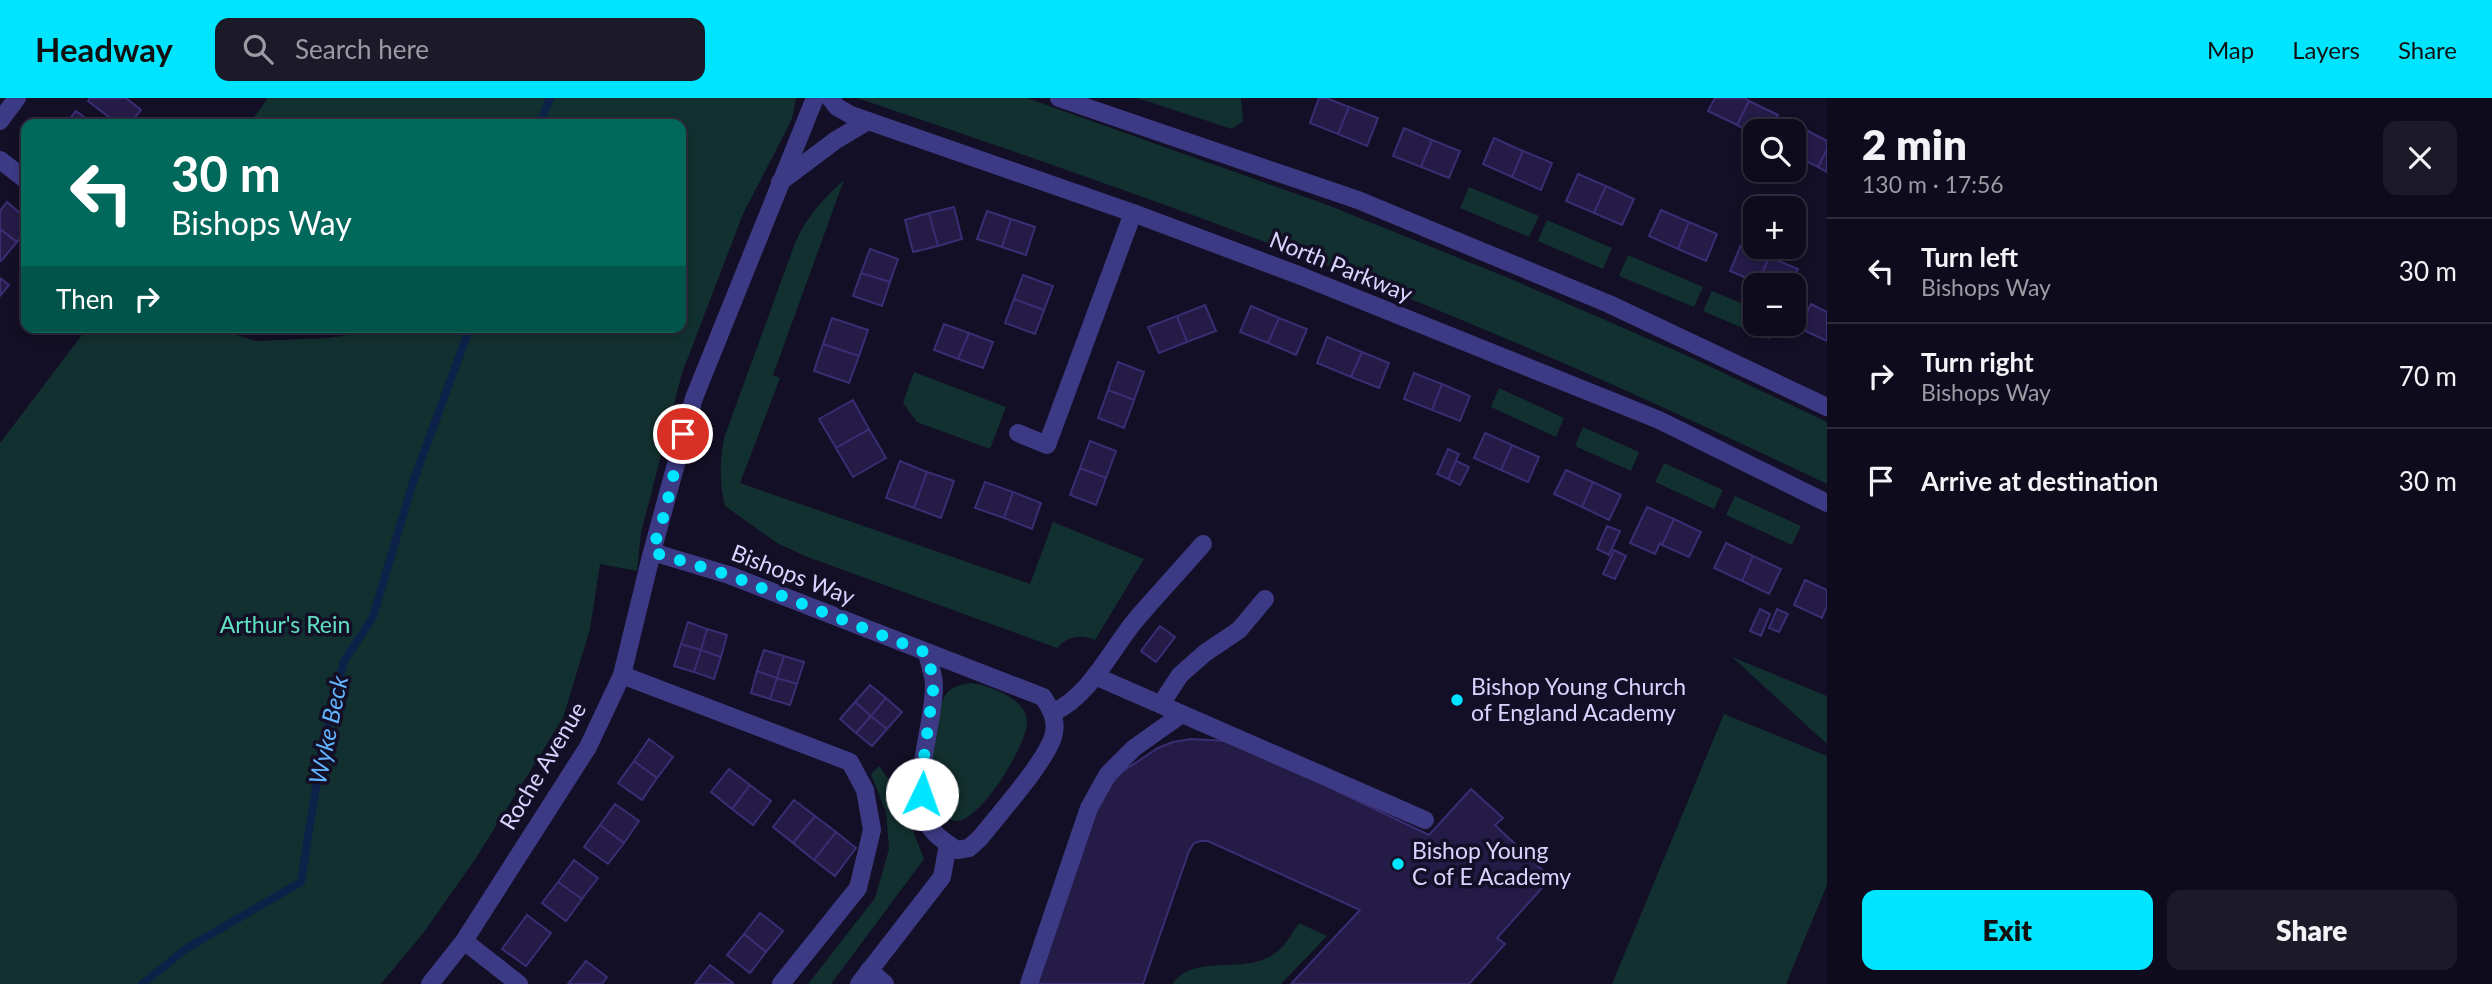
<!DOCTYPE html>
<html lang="en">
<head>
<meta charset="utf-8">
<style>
	:root { --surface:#0e0b1c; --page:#1c1929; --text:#f1f3f6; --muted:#9b9ba3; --line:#2e2b3b; --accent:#00e5ff }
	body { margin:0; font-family:Lato,sans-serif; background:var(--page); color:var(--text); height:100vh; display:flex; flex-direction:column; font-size:26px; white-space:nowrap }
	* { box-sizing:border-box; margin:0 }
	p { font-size:23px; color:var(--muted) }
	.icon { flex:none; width:38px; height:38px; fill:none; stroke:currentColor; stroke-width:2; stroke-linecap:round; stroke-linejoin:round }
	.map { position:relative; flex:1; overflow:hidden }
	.panel { display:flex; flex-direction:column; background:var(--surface); width:665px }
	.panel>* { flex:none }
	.banner { position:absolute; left:21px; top:21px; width:665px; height:214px; border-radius:14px; box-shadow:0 4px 10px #0003,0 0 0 2px var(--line); background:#00695c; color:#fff; overflow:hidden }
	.tools { position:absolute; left:1743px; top:21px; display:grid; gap:14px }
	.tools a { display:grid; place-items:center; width:63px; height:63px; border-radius:14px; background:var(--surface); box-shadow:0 4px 10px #0003,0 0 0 2px var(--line); font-size:35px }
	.pin { position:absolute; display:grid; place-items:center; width:60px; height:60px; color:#fff; margin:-30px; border:4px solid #fff; border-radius:50%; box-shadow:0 2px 7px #0007 }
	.me { position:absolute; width:77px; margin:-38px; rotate:3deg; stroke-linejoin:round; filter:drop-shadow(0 0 5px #0008) }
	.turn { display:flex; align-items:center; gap:24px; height:147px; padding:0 35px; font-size:32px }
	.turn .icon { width:91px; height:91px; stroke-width:2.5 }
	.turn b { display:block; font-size:49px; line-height:60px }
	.then { display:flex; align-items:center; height:66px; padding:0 35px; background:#0003; gap:14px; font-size:26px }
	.round { display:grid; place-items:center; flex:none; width:74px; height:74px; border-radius:14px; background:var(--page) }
	.overview { display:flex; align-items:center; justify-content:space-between; height:119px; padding:0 35px }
	h1 { font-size:42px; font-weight:800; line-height:52px }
	.cta { display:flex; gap:14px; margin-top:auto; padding:14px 35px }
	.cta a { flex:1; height:80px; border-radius:14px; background:var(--accent); color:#111; font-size:28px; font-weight:800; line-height:80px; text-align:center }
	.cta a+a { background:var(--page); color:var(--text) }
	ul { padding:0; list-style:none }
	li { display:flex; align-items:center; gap:21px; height:105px; padding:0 35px; border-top:2px solid var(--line) }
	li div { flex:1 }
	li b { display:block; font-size:26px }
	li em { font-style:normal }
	header { display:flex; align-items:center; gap:42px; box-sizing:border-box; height:98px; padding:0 35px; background:var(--accent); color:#111 }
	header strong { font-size:33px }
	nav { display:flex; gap:38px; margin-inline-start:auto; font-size:24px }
	.search { width:490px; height:63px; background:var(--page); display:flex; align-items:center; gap:18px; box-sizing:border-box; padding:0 24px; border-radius:14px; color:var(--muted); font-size:26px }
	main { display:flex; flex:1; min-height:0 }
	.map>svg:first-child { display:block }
	.green { fill:#12302f }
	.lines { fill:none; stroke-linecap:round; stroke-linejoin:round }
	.stream { stroke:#0c2248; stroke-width:8 }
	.building { fill:#241b47; stroke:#3b2d73; stroke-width:2 }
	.service { stroke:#3d3a85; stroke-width:18 }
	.pedestrian { stroke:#3d3a85; stroke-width:18 }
	.minor { stroke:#3d3a85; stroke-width:18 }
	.tertiary { stroke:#3d3a85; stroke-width:18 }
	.route { stroke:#00e5ff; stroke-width:12; stroke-dasharray:0 21.6 }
	.poi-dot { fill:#00e5ff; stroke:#130f26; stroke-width:2.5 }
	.labels { text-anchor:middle; stroke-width:7; stroke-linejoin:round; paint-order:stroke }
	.street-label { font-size:23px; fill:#d9d4ff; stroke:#130f26 }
	.park-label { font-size:23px; fill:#5fe0c0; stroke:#130f26 }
	.poi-label { font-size:23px; fill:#d9d4ff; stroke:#130f26; text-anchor:start }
	.water-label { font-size:24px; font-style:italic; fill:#62b6ff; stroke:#130f26 }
</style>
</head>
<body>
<header>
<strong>Headway</strong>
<div class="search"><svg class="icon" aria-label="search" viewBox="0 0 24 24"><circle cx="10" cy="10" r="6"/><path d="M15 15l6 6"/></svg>Search here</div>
<nav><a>Map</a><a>Layers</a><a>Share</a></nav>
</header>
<main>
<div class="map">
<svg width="1827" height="886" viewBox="0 0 1827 886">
	<rect width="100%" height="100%" fill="#130f26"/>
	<!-- green -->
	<path class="green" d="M268 0H796L792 21 743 116 682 275 641 435 637 473 600 466 590 531 563 620 476 760 424 834 381 886H0V345L88 229H211L256 243 328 240 401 229H681V26H249Z
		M857 0H1027L1325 106 1511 181 1690 259 1827 324V386C1716 333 1604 281 1490 234 1283 146 1070 72 857 0Z
		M1137 0H1241L1243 23 1232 31Z
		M844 82 773 277 780 280 740 385 1030 486 1053 424 1144 461 1095 542C1080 536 1068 538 1057 550L805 458 777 445 725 408C719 384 720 363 724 340L795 145C807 118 823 101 844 82Z
		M1469 89 1539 118 1529 139 1460 110Z
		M1547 122 1612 150 1603 171 1538 143Z
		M1628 157 1703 189 1694 209 1619 178Z
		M1712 193 1755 211V226H1777L1770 242 1703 213Z
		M914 274 1006 309 990 351 917 324 903 305Z
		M1499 290 1564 320 1556 339 1491 309Z
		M1583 329 1639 354 1631 373 1575 348Z
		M1664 365 1723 392 1714 411 1655 384Z
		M1735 398 1801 428 1792 447 1726 417Z
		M1732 559 1827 598V646Z
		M970 585C988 587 1027 600 1027 624 1027 647 979 726 955 723 922 718 931 615 946 596 952 588 961 587 970 585Z
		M1724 616 1827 658V787L1786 886H1612Z
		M879 668 899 696 924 761 831 886H808L875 800 889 751 886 714 871 676Z
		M1299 825 1327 838 1281 886H1172C1198 851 1252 883 1283 848 1289 841 1294 832 1299 825Z"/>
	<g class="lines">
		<!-- stream -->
		<path class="stream" d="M540 26 550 0
			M142 886 187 850 301 784 321 657 344 563 373 519 413 384 470 229"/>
	</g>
	<!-- building -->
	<path class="building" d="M90 0H126L141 12 130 26H118L88 3Z
		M1319 0H1326L1349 9 1338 36 1310 25Z
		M1715 0H1744L1749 3 1737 27 1708 13Z
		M1749 3 1778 17 1770 33H1755V37L1737 27Z
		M1349 9 1378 20 1367 48 1338 36Z
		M76 13 93 26H66Z
		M1404 30 1432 42 1421 69 1393 58Z
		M1804 31 1827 43V51L1818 69 1794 57V50Z
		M1494 40 1523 53 1512 79 1483 66Z
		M1432 42 1460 53 1449 80 1421 69Z
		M1827 51V74L1818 69Z
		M1523 53 1552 65 1541 92 1512 79Z
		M1578 76 1606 88 1594 115 1566 103Z
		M1606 88 1634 101 1622 127 1594 115Z
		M7 104 26 120V131L17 144 0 131V113Z
		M954 109 962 141 938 148 929 115Z
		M1661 112 1689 124 1678 151 1649 138Z
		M987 113 1011 121 1002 149 977 141Z
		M929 115 938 148 913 154 905 122Z
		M1011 121 1035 129 1026 157 1002 149Z
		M1689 124 1717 136 1706 163 1678 151Z
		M0 131 17 144 1 163 0 162Z
		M1741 147 1769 159 1758 185 1730 173Z
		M870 151 898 161 890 184 861 175Z
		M1769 159 1798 171 1791 187 1758 185Z
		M861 175 890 184 882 208 853 198Z
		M1023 177 1053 188 1044 212 1014 201Z
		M0 180 9 187 0 198Z
		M1014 201 1044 212 1035 236 1005 225Z
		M1811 206 1827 214V243L1799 230Z
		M1205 207 1216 233 1187 244 1177 218Z
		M1251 208 1279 220 1268 245 1240 234Z
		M1177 218 1187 244 1159 255 1148 229Z
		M832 220 868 232 859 258 823 246Z
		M1279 220 1307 231 1296 257 1268 245Z
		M944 226 969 235 958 261 934 252Z
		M969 235 993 244 983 270 958 261Z
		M1327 239 1362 254 1351 279 1317 265Z
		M823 246 859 258 849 285 814 273Z
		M1362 254 1389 265 1379 290 1351 279Z
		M1118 264 1144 274 1134 302 1108 292Z
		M1414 275 1442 286 1432 312 1404 301Z
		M1442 286 1470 298 1460 323 1432 312Z
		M1108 292 1134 302 1124 330 1098 320Z
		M853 302 869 331 836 350 819 321Z
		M869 331 886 360 853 379 836 350Z
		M1485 335 1512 347 1501 372 1474 360Z
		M1090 343 1116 353 1106 380 1080 370Z
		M1512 347 1539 359 1528 384 1501 372Z
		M1448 351 1459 356 1448 381 1437 376Z
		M900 363 927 374 914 410 886 400Z
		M1456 363 1469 369 1460 387 1448 381Z
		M1080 370 1106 380 1096 407 1070 397Z
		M1566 372 1593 384 1582 409 1554 396Z
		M927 374 954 383 941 420 914 410Z
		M985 384 1013 394 1004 420 975 410Z
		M1593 384 1621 397 1609 422 1582 409Z
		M1013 394 1041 405 1032 431 1004 420Z
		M1647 409 1674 421 1662 447 1660 445 1655 456 1630 445Z
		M1674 421 1701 434 1689 459 1662 447Z
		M1607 428 1620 433 1609 457 1597 451Z
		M1726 445 1753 458 1742 483 1714 470Z
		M1614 452 1626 458 1615 481 1603 476Z
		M1753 458 1781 471 1769 496 1742 483Z
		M1805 482 1827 492V508L1822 520 1794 507Z
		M1760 511 1770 516 1761 538 1750 533Z
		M1777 511 1788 516 1779 534 1769 530Z
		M688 524 707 531 701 552 681 546Z
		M1160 528 1175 539 1156 564 1141 553Z
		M707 531 727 537 721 559 701 552Z
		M681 546 701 552 694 574 674 568Z
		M701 552 721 559 714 581 694 574Z
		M764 552 784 558 777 580 757 573Z
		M784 558 804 564 797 586 777 580Z
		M757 573 777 580 770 601 751 595Z
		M777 580 797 586 790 607 770 601Z
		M870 587 886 600 871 618 855 604Z
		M886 600 902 614 887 631 871 618Z
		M855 604 871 618 856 635 840 621Z
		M871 618 887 631 872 648 856 635Z
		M649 641 673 659 657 680 634 663Z
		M1191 641 1227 643 1243 648 1429 737 1471 691 1503 720 1495 727 1551 780 1497 840 1505 846 1469 886H1291L1360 812 1208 743H1201L1194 745 1189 753 1143 886H1037L1096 711 1108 689 1122 674 1158 650 1173 644Z
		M634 663 657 680 642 702 618 685Z
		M729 671 750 687 732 711 711 694Z
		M750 687 771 703 753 727 732 711Z
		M794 702 815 718 793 745 773 729Z
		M615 706 639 723 624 745 600 727Z
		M815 718 836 734 814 762 793 745Z
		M600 727 624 745 608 766 584 749Z
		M836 734 856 750 835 778 814 762Z
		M574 762 598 780 582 801 558 784Z
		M558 784 582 801 566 823 542 805Z
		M760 815 783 833 766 854 744 836Z
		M527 817 551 835 526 868 502 851Z
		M744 836 766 854 750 875 727 857Z
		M586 863 607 879 602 886H568Z
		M710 867 733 885 732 886H695Z"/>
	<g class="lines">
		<!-- service -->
		<path class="service" d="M1161 606 1180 577 1205 555 1239 532 1265 501
			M1054 614C1092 596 1112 549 1139 518 1160 494 1182 470 1203 446
			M869 872 885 886
			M859 886 942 779 948 746"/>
		<!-- pedestrian -->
		<path class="pedestrian" d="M1095 578 1425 722
			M1029 886 1089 710 1108 676 1134 650 1182 616"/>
		<!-- minor -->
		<path class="minor" d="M815 0 694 300 652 454 729 477 1043 599C1051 611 1058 623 1053 639 1044 666 999 716 980 740L969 750 957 752C945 744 932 736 926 722 911 682 934 628 934 587 934 577 929 565 927 555
			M0 23 17 0
			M0 62 26 82
			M780 84 836 42 868 23
			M1018 335 1047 347 1133 115
			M622 577 850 664 865 692 872 732 858 790 781 886
			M464 843 519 886
			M430 886 464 843 588 649 622 577 652 454"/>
		<!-- tertiary -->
		<path class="tertiary" d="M830 0 837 9 851 17 1133 115 1301 178 1659 322 1827 405
			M1059 0 1358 102 1609 206 1827 309"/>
	</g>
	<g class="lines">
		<!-- route -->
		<path class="route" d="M683 336 665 414 652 454 729 477 927 555 934 585 924 659 922 696"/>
	</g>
	<!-- markers -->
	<g class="poi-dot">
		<circle cx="1457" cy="602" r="7"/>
		<circle cx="1398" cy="766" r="7"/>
	</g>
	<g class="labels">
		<!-- street labels -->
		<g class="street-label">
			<text transform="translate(1341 169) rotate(22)" y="8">North Parkway</text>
			<text transform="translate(793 477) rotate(21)" y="8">Bishops Way</text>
			<text transform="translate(543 668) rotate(-59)" y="8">Roche Avenue</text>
		</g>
		<!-- park labels -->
		<g class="park-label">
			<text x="285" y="535">Arthur's Rein</text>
		</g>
		<!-- poi labels -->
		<g class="poi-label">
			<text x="1471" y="597">Bishop Young Church<tspan x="1471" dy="26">of England Academy</tspan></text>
			<text x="1412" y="761">Bishop Young<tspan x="1412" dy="26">C of E Academy</tspan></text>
		</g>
		<!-- water labels -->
		<g class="water-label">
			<text transform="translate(329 632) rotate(-78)" y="8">Wyke Beck</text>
		</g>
	</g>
</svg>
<div class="tools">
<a><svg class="icon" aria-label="search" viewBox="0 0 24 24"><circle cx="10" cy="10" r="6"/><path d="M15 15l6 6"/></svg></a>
<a>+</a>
<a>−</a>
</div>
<div class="pin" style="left:683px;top:336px;background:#d93025"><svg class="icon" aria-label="arrive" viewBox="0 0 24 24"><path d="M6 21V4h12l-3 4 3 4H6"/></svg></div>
<svg class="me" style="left:922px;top:696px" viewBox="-20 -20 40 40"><circle r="19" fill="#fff"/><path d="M0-13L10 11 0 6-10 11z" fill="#00e5ff"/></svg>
<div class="banner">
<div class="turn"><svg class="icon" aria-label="left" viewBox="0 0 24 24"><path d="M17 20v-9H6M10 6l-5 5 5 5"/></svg><div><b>30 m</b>Bishops Way</div></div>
<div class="then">Then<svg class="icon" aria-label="right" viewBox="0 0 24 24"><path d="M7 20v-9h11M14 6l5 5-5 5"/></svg></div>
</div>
</div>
<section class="panel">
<div class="overview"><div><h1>2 min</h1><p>130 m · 17:56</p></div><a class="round"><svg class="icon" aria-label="close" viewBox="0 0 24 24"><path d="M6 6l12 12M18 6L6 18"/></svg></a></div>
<ul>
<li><svg class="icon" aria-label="left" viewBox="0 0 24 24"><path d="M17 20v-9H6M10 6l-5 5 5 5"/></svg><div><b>Turn left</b><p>Bishops Way</p></div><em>30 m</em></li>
<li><svg class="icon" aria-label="right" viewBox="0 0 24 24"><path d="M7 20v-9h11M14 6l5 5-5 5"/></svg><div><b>Turn right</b><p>Bishops Way</p></div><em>70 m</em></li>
<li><svg class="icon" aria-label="arrive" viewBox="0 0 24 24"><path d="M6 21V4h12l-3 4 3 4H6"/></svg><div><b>Arrive at destination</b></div><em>30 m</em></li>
</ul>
<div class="cta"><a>Exit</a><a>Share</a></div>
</section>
</main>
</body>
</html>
